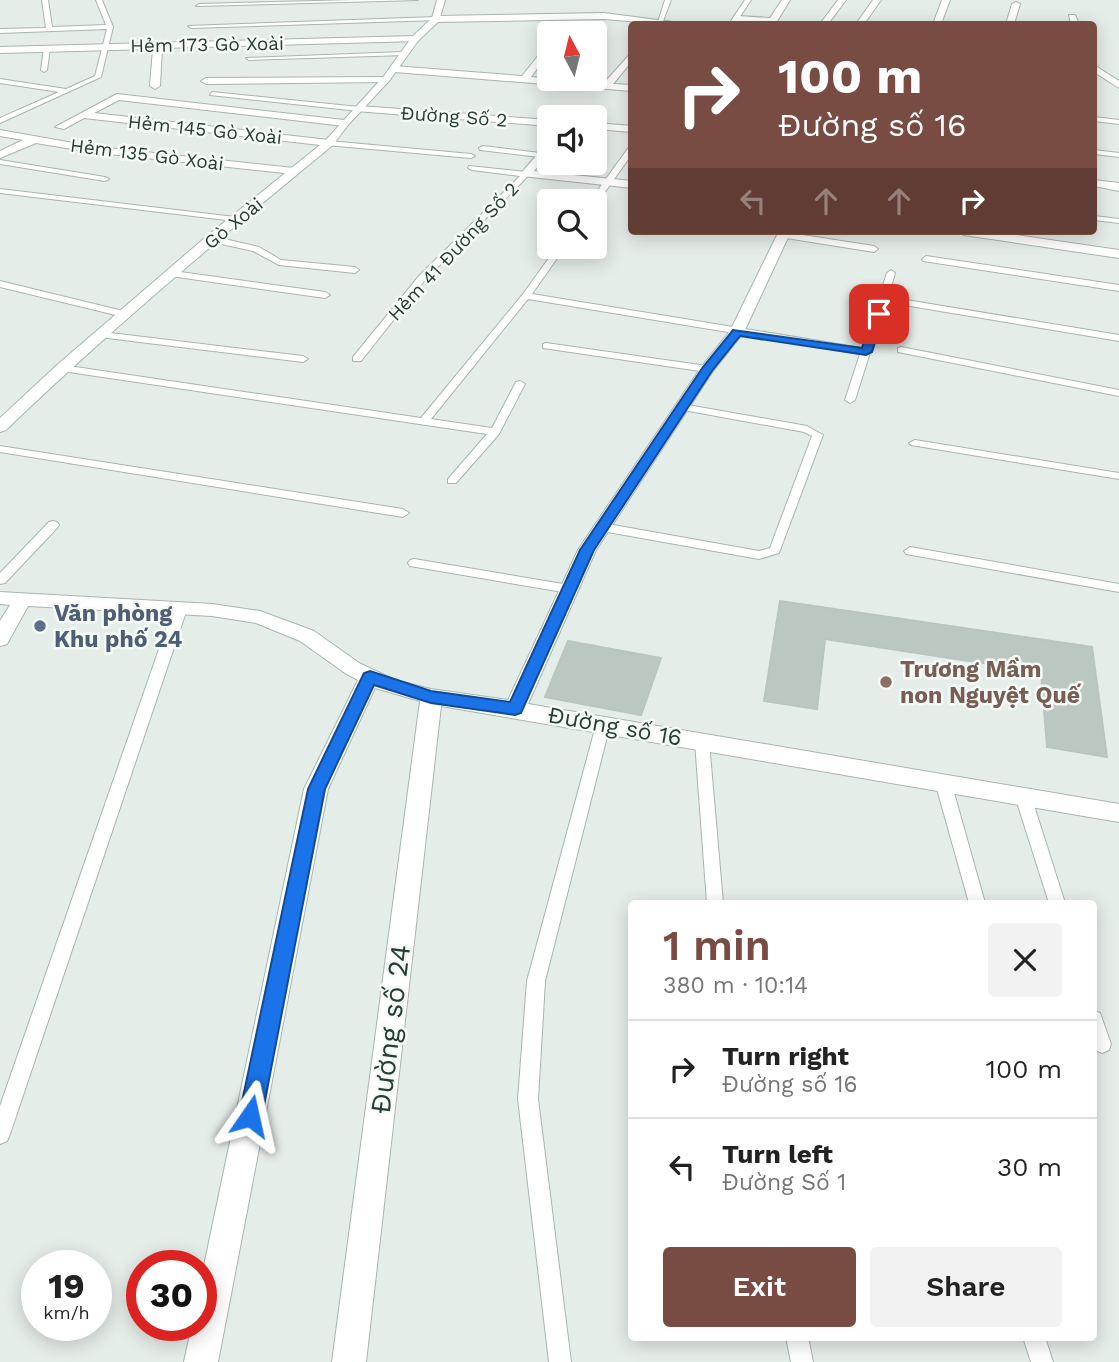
<!DOCTYPE html>
<html lang="en">
<head>
<meta charset="utf-8">
<style>
	:root { --surface:#fff; --page:#f2f2f2; --text:#222; --muted:#767676; --line:#e0e0e0; --accent:#794c43 }
	body { margin:0; font-family:"Work Sans",sans-serif; background:var(--page); color:var(--text); height:100vh; display:flex; flex-direction:column; font-size:26px; white-space:nowrap }
	* { box-sizing:border-box; margin:0 }
	p { font-size:23px; color:var(--muted) }
	.icon { flex:none; width:38px; height:38px; fill:none; stroke:currentColor; stroke-width:2; stroke-linecap:round; stroke-linejoin:round }
	.map { position:relative; flex:1; overflow:hidden }
	.sheet { position:absolute; left:628px; top:900px; width:469px; height:441px; display:flex; flex-direction:column; background:var(--surface); border-radius:7px; box-shadow:0 4px 18px #0003 }
	.sheet>* { flex:none }
	.guide { position:absolute; left:628px; top:21px; width:469px; height:214px; border-radius:7px; box-shadow:0 4px 18px #0003; background:#794c43; color:#fff; overflow:hidden }
	.needle { width:46px; rotate:353deg }
	.fabs { position:absolute; left:537px; top:21px; display:grid; gap:14px }
	.fabs a { display:grid; place-items:center; width:70px; height:70px; border-radius:7px; background:var(--surface); box-shadow:0 4px 18px #0003; font-size:35px }
	.speed { position:absolute; left:21px; top:1250px; display:flex; gap:14px; font-size:35px; font-weight:700; text-align:center }
	.speed>* { display:grid; place-content:center; width:91px; height:91px; border-radius:50%; background:var(--surface); box-shadow:0 4px 18px #0003; line-height:1 }
	.speed small { font-size:18px; font-weight:400 }
	.speed .limit { border:10px solid #d22; background:#fff; color:#111 }
	.pin { position:absolute; display:grid; place-items:center; width:60px; height:60px; color:#fff; margin:-30px; border-radius:14px; box-shadow:0 4px 10px #0006 }
	.me { position:absolute; width:77px; margin:-38px; rotate:11deg; stroke-linejoin:round; filter:drop-shadow(0 0 5px #0008) }
	.turn { display:flex; align-items:center; gap:24px; height:147px; padding:0 35px; font-size:32px }
	.turn .icon { width:91px; height:91px; stroke-width:2.5 }
	.turn b { display:block; font-size:49px; line-height:60px }
	.lanes { display:flex; align-items:center; height:66px; padding:0 35px; background:#0003; justify-content:center; gap:35px; direction:ltr }
	.lanes .off { opacity:.35 }
	.round { display:grid; place-items:center; flex:none; width:74px; height:74px; border-radius:7px; background:var(--page) }
	.overview { display:flex; align-items:center; justify-content:space-between; height:119px; padding:0 35px }
	h1 { font-size:42px; font-weight:600; line-height:52px; color:var(--accent) }
	.button { display:flex; gap:14px; margin-top:auto; padding:14px 35px }
	.button a { flex:1; height:80px; border-radius:7px; background:var(--accent); color:#fff; font-size:28px; font-weight:600; line-height:80px; text-align:center }
	.button a+a { background:var(--page); color:var(--text) }
	ul { padding:0; list-style:none }
	li { display:flex; align-items:center; gap:21px; height:98px; padding:0 35px; border-top:2px solid var(--line) }
	li div { flex:1 }
	li b { display:block; font-size:26px }
	li em { font-style:normal }
	.map>svg:first-child { display:block }
	.building { fill:#bbc8c2; stroke:#b8c6bf; stroke-width:2 }
	.lines { fill:none; stroke-linecap:round; stroke-linejoin:round }
	.lane-casing { stroke:#a8b5af; stroke-width:2 }
	.street-casing { stroke:#a8b5af; stroke-width:2 }
	.secondary-casing { stroke:#a5b8b0; stroke-width:2 }
	.lane { fill:#fff; fill-rule:evenodd }
	.street { fill:#fff; fill-rule:evenodd }
	.secondary { fill:#fff; fill-rule:evenodd }
	.route { fill:#1a73e8; stroke:#114b97; stroke-width:2 }
	.service-dot { fill:#5c6f8a; stroke:#f6faf7; stroke-width:2.5 }
	.education-dot { fill:#8d6e63; stroke:#f6faf7; stroke-width:2.5 }
	.labels { text-anchor:middle; stroke-width:5; stroke-linejoin:round; paint-order:stroke }
	.far-street-label { font-size:19px; fill:#263d35; stroke:#f6faf7 }
	.service-label { font-size:23px; font-weight:bold; fill:#4e5e75; stroke:#f6faf7; text-anchor:start }
	.education-label { font-size:23px; font-weight:bold; fill:#785e54; stroke:#f6faf7; text-anchor:start }
	.street-label { font-size:23px; fill:#263d35; stroke:#f6faf7 }
	.near-street-label { font-size:28px; fill:#263d35; stroke:#f6faf7 }
</style>
</head>
<body>
<div class="map">
<svg width="1119" height="1362" viewBox="0 0 1119 1362">
	<rect width="100%" height="100%" fill="#e5ede9"/>
	<!-- building -->
	<path class="building" d="M780 601 1092 647 1107 757 1047 747 1041 672 825 639 817 709 764 701Z
		M568 641 661 658 641 715 545 697Z"/>
	<g class="lines">
		<defs>
			<path id="lane" d="M42 0H48L52 27 106 25 96 0H102L113 27 101 77 0 123V118L59 92 0 83V79L66 89 95 76 107 29 0 33V29L46 28Z
				M356 0H418L196 6 199 4Z
				M665 0H671L663 21 658 22Z
				M745 0H751L735 24H729Z
				M436 17 438 20 191 28 188 26Z
				M47 46 50 48 47 70 44 72 41 70 44 48Z
				M403 52 405 55 249 60 246 58Z
				M212 92 359 107 362 109 359 111 210 95Z
				M1094 117 1119 120V124L1094 121Z
				M329 141 471 154 475 156 471 158 326 145Z
				M483 146 540 153 544 155 540 157 480 150 479 148Z
				M629 147H632V154L597 203 590 201Z
				M1094 150 1119 153V157L1094 154Z
				M0 160 105 177 109 179 105 181 0 164Z
				M469 166 526 172 530 174 425 280 361 361H353V357L419 276 520 176 472 170 468 168Z
				M0 189 235 217 239 219 235 221 0 193Z
				M1094 216 1119 219V223L1094 220Z
				M783 232 874 246 878 249 874 252 780 237 779 235Z
				M211 236 259 247 281 260 355 267 359 270 355 273 279 265 253 251 208 241 207 239Z
				M557 247H565L532 294 862 348 887 273 891 270 895 273 888 297 1119 335V341L886 302 855 400 850 403 845 400 860 354 528 299 431 419 492 428 516 382 520 381 525 384 499 434 456 483H448V479L487 434 62 371 57 368 62 365 421 418 523 294Z
				M926 256 1119 285V291L923 261 922 259Z
				M173 271 325 292 330 295 325 298 170 276 169 274Z
				M0 281 127 312 129 314 124 317 0 287Z
				M102 332 303 356 308 359 303 362 99 337 97 335Z
				M546 343 707 366 712 369 707 372 543 348V344Z
				M901 347 1119 390V396L898 352V348Z
				M682 404 807 426 823 435 779 553 759 559 602 531 596 527 602 523 759 551 770 548 812 436 804 432 678 409 677 407Z
				M915 440 1119 473V479L911 445 909 443Z
				M0 446 403 509 409 513 403 517 0 452Z
				M53 521 57 522 59 525 57 528 5 583 0 584V573L49 522Z
				M910 547 1119 584V592L906 554 904 551Z
				M414 559 569 585 575 589 569 593 410 566 408 563 410 560Z
				M180 605 187 609 10 1134 7 1141 0 1144V1106L173 609Z
				M603 720 608 721 610 725 545 981 538 1099 571 1362H549L518 1099 527 981 596 725 598 721Z
				M702 737 707 738 709 742 723 903H707L695 742 697 738Z
				M943 776 948 778 951 782 985 903H969L935 782 938 778Z
				M1023 790 1028 792 1031 796 1065 903H1049L1015 796 1018 792Z
				M1094 1011 1100 1013 1111 1044 1109 1050 1102 1053 1095 1050 1094 1046Z
				M786 1337H808L813 1362H791Z
				M1023 1337H1045L1053 1362H1031Z"/>
			<path id="street" d="M782 0H790L776 23 738 22 734 19 738 16 770 18Z
				M838 0H846L828 24H820Z
				M873 0H881L864 24H856Z
				M942 0H950L941 24H933Z
				M1016 2 1020 4 1014 24H1006L1012 4Z
				M604 13 689 24H664L604 19 436 22 432 19 436 16Z
				M1069 15H1075L1079 24H1071Z
				M415 36 419 39 418 41 162 48 160 86 155 89 150 86 153 49 0 53V47Z
				M550 41V51L531 77 604 83 632 52V61L613 84 632 85V91L394 72 389 69 394 66 522 76Z
				M1094 65 1119 81V88L1094 72Z
				M389 77 391 79 386 82 206 84 201 81 206 78Z
				M117 94 344 120 349 123 344 126 119 100 94 113 329 140 334 143 329 146 84 118 64 129 55 127Z
				M359 106 550 120V126L355 111V107Z
				M595 123 632 126V132L595 129Z
				M0 130 90 146 294 168 300 171 294 174 90 152 36 143 0 158V151L23 140 0 136Z
				M550 140V151L534 171 632 181V188L522 176V172Z
				M1094 180 1119 183V191L1094 186Z
				M779 231H791L744 332 713 371 596 550 528 704 1119 804V822L441 706 366 1362H332L420 701 375 688 328 789 218 1362H184L192 1325H201V1280L304 789 358 680 345 673 300 641 256 623 212 616 28 606 7 644 0 646V621L10 605 0 604V592L212 604 260 611 314 631 359 663 395 680 431 689 508 700 578 550 702 366 730 331Z
				M958 231H989L1119 250V258L964 235Z"/>
			<path id="secondary" d="M437 0H445L439 21 418 41 389 81 348 125 333 145C221 237 110 330 6 430L0 432V418L57 365 207 236 325 141 383 77 412 37 432 18Z"/>
		</defs>
		<!-- lane casing -->
		<use href="#lane" class="lane-casing"/>
		<!-- street casing -->
		<use href="#street" class="street-casing"/>
		<!-- secondary casing -->
		<use href="#secondary" class="secondary-casing"/>
		<!-- lane -->
		<use href="#lane" class="lane"/>
		<!-- street -->
		<use href="#street" class="street"/>
		<!-- secondary -->
		<use href="#secondary" class="secondary"/>
	</g>
	<!-- route -->
	<path class="route" d="M879 311 884 314 872 352 866 355 740 336 712 371 594 550 521 713 515 715 431 703 374 685 325 789 262 1116 258 1124 250 1127 243 1124 239 1116 308 789 364 673 370 671 431 691 510 702 580 550 703 367 733 330 862 348 873 314Z"/>
	<!-- markers -->
	<circle class="service-dot" cx="40" cy="626" r="7"/>
	<circle class="education-dot" cx="886" cy="682" r="7"/>
	<g class="labels">
		<!-- far-street labels -->
		<g class="far-street-label">
			<text transform="translate(207 44) rotate(-1)" y="7">Hẻm 173 Gò Xoài</text>
			<text transform="translate(454 116) rotate(4)" y="7">Đường Số 2</text>
			<text transform="translate(205 129) rotate(6)" y="7">Hẻm 145 Gò Xoài</text>
			<text transform="translate(147 154) rotate(7)" y="7">Hẻm 135 Gò Xoài</text>
			<text transform="translate(233 223) rotate(-39)" y="7">Gò Xoài</text>
			<text transform="translate(453 251) rotate(-47)" y="7">Hẻm 41 Đường Số 2</text>
		</g>
		<!-- service labels -->
		<g class="service-label">
			<text x="54" y="621">Văn phòng<tspan x="54" dy="26">Khu phố 24</tspan></text>
		</g>
		<!-- education labels -->
		<g class="education-label">
			<text x="900" y="677">Trương Mầm<tspan x="900" dy="26">non Nguyệt Quế</tspan></text>
		</g>
		<!-- street labels -->
		<g class="street-label">
			<text transform="translate(615 726) rotate(10)" y="8">Đường số 16</text>
		</g>
		<!-- near-street labels -->
		<g class="near-street-label">
			<text transform="translate(390 1029) rotate(-83)" y="10">Đường số 24</text>
		</g>
	</g>
</svg>
<div class="fabs">
<a><svg class="needle" viewBox="-14 -14 28 28"><path d="M0-13l5 13h-10z" fill="#e53935"/><path d="M0 13l5-13h-10z" fill="#767676"/></svg></a>
<a><svg class="icon" aria-label="sound" viewBox="0 0 24 24"><path d="M4 9h4l5-4v14l-5-4H4zM17 9q2 3 0 6"/></svg></a>
<a><svg class="icon" aria-label="search" viewBox="0 0 24 24"><circle cx="10" cy="10" r="6"/><path d="M15 15l6 6"/></svg></a>
</div>
<div class="speed"><div>19<small>km/h</small></div><div class="limit">30</div></div>
<div class="pin" style="left:879px;top:314px;background:#d93025"><svg class="icon" aria-label="arrive" viewBox="0 0 24 24"><path d="M6 21V4h12l-3 4 3 4H6"/></svg></div>
<svg class="me" style="left:250px;top:1116px" viewBox="-20 -20 40 40"><path d="M0-17L14 15 0 8-14 15z" fill="#1a73e8" stroke="#fff" stroke-width="4"/></svg>
<div class="guide">
<div class="turn"><svg class="icon" aria-label="right" viewBox="0 0 24 24"><path d="M7 20v-9h11M14 6l5 5-5 5"/></svg><div><b>100 m</b>Đường số 16</div></div>
<div class="lanes"><svg class="icon off" aria-label="left" viewBox="0 0 24 24"><path d="M17 20v-9H6M10 6l-5 5 5 5"/></svg><svg class="icon off" aria-label="ahead" viewBox="0 0 24 24"><path d="M12 20V5M6 11l6-6 6 6"/></svg><svg class="icon off" aria-label="ahead" viewBox="0 0 24 24"><path d="M12 20V5M6 11l6-6 6 6"/></svg><svg class="icon" aria-label="right" viewBox="0 0 24 24"><path d="M7 20v-9h11M14 6l5 5-5 5"/></svg></div>
</div>
<section class="sheet">
<div class="overview"><div><h1>1 min</h1><p>380 m · 10:14</p></div><a class="round"><svg class="icon" aria-label="close" viewBox="0 0 24 24"><path d="M6 6l12 12M18 6L6 18"/></svg></a></div>
<ul>
<li><svg class="icon" aria-label="right" viewBox="0 0 24 24"><path d="M7 20v-9h11M14 6l5 5-5 5"/></svg><div><b>Turn right</b><p>Đường số 16</p></div><em>100 m</em></li>
<li><svg class="icon" aria-label="left" viewBox="0 0 24 24"><path d="M17 20v-9H6M10 6l-5 5 5 5"/></svg><div><b>Turn left</b><p>Đường Số 1</p></div><em>30 m</em></li>
</ul>
<div class="button"><a>Exit</a><a>Share</a></div>
</section>
</div>
</body>
</html>
